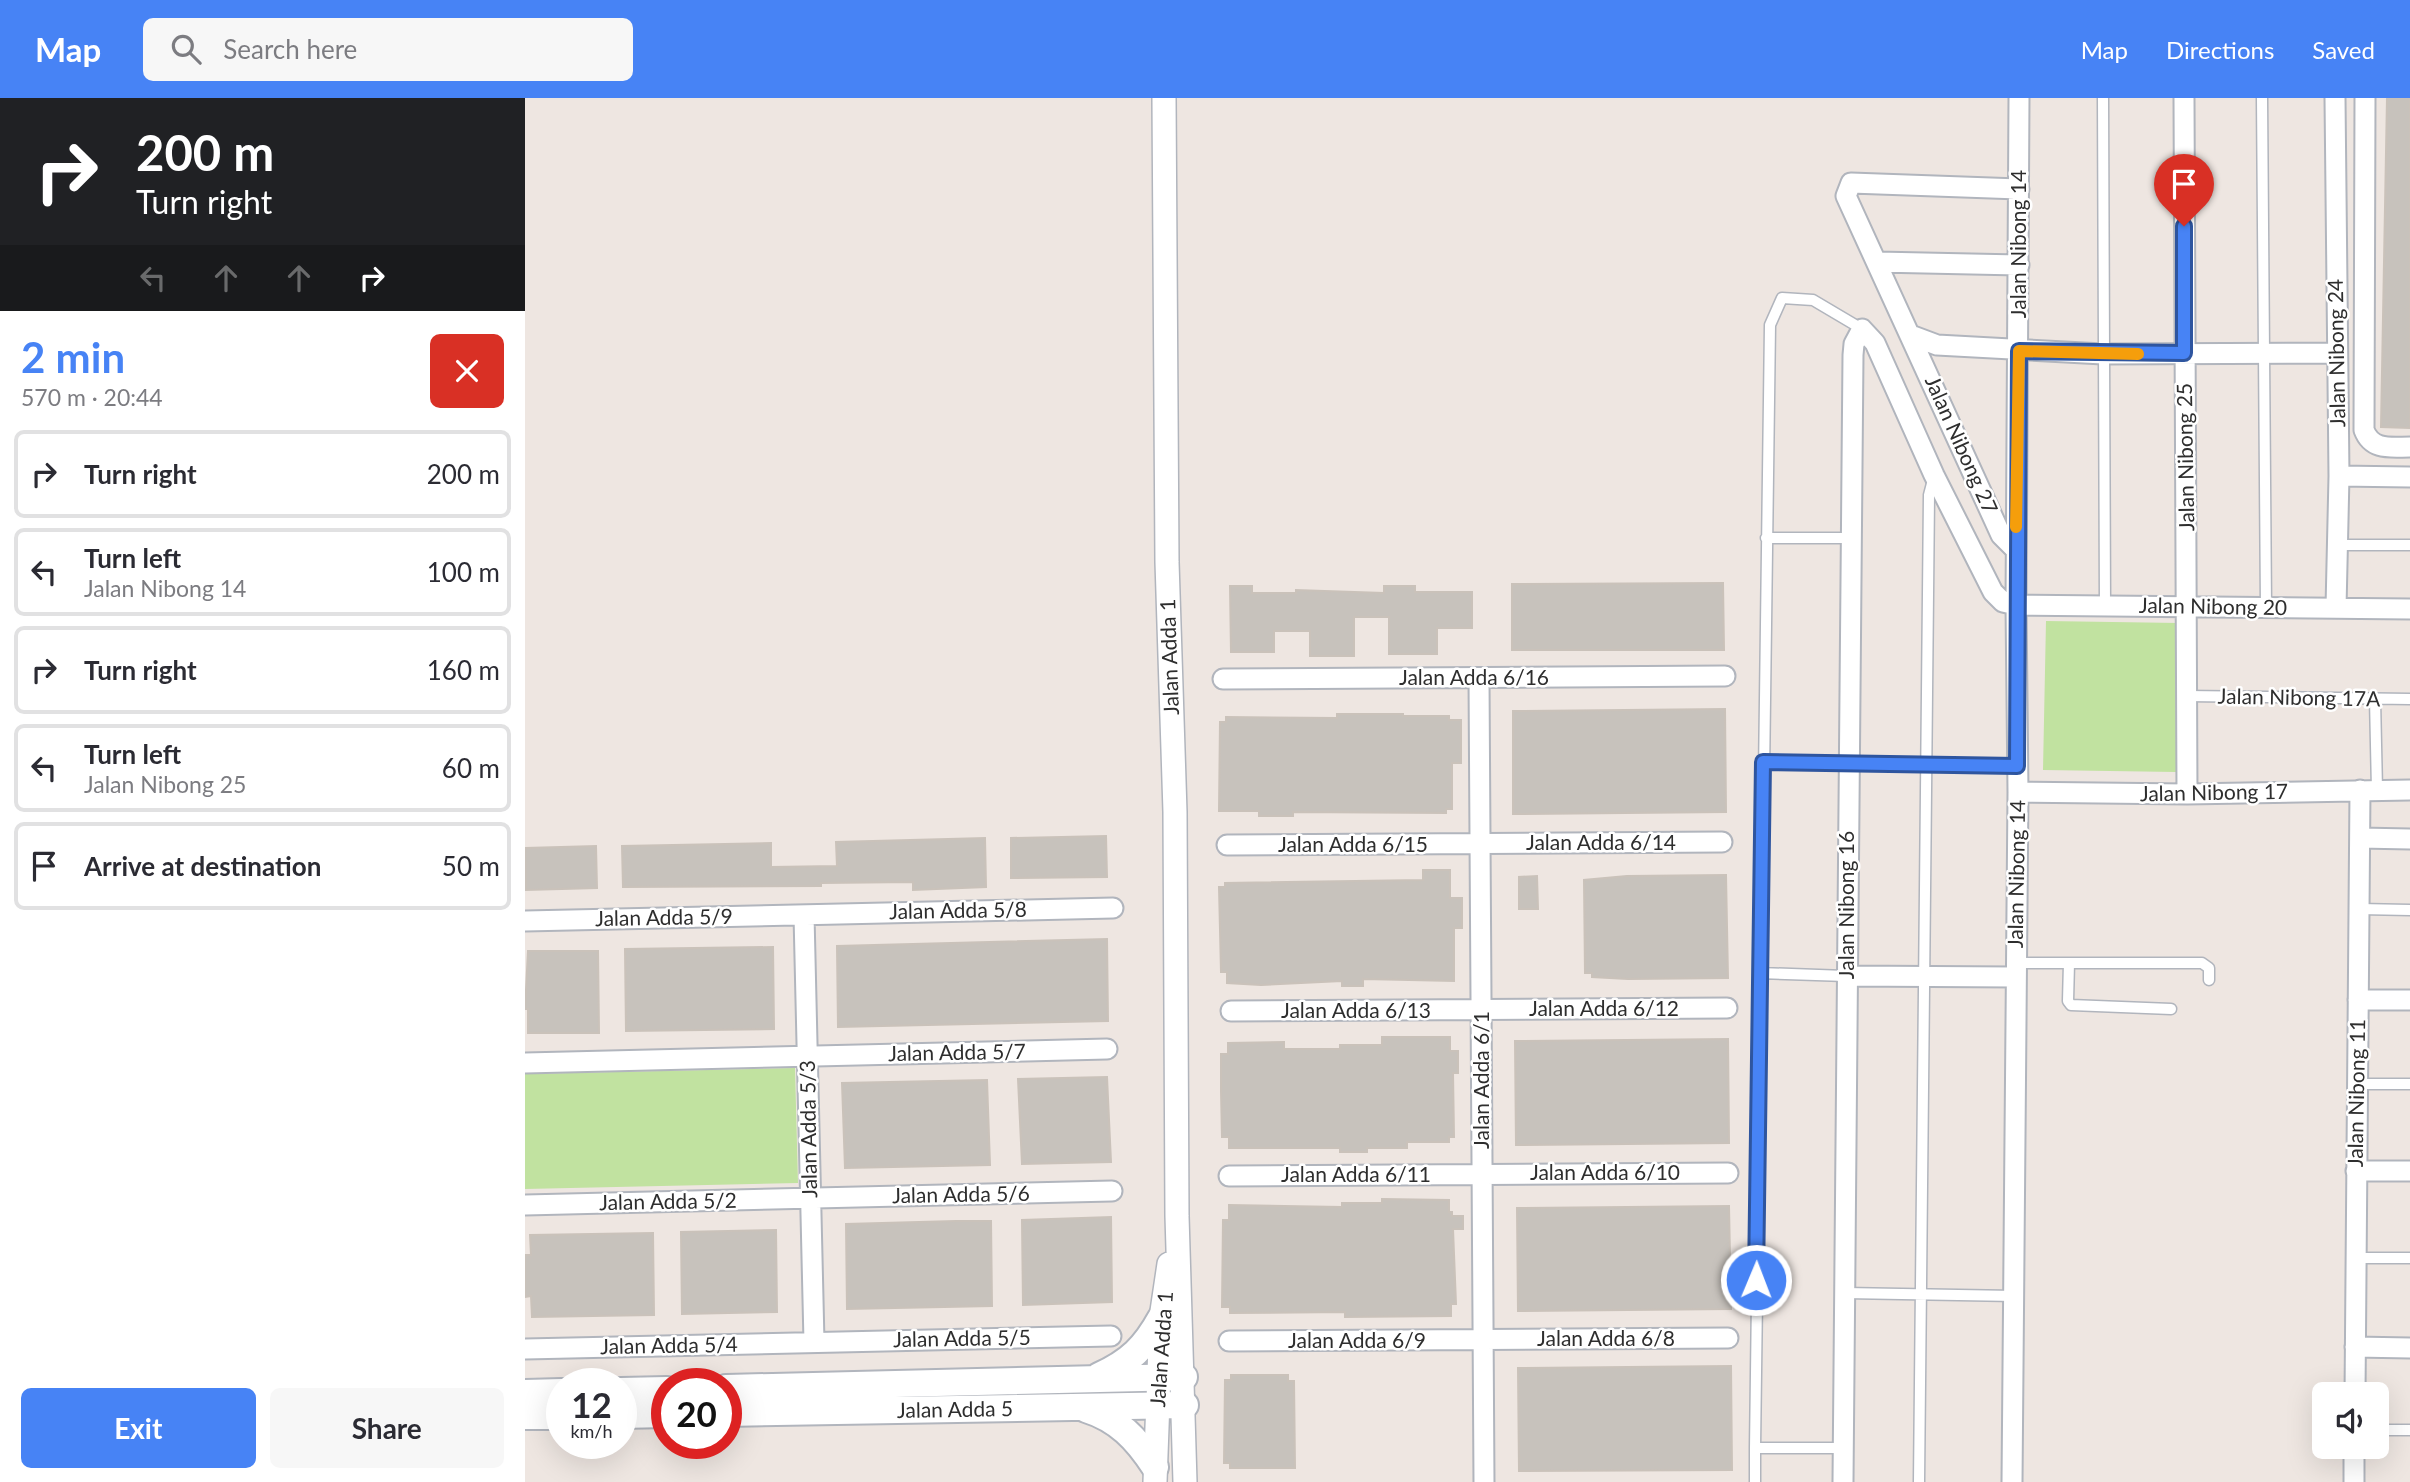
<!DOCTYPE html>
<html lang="en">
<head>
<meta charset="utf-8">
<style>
	:root { --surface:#fff; --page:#f7f7f7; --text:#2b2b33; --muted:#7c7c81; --line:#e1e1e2; --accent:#4783f5 }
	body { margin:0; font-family:Lato,sans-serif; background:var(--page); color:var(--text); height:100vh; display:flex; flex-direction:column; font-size:26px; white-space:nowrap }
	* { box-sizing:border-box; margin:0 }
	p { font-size:23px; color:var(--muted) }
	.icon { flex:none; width:38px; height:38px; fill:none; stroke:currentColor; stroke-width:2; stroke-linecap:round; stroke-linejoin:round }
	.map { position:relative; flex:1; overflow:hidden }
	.panel { display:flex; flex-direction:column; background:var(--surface); width:525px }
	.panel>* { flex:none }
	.banner { background:#202124; color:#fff; overflow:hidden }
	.buttons { position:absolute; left:1787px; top:1284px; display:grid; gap:14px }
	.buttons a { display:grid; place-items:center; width:77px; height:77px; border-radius:10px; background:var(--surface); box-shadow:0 7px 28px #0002; font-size:35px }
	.speed { position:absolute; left:21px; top:1270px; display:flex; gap:14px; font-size:35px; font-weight:700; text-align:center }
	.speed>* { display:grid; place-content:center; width:91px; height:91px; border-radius:50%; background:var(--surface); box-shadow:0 7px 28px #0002; line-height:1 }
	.speed small { font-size:18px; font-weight:400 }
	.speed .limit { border:10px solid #d22; background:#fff; color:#111 }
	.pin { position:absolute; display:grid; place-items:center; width:60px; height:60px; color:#fff; margin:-72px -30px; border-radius:50% 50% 50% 0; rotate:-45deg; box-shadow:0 0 7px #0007 }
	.pin .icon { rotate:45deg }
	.me { position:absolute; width:77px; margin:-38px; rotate:1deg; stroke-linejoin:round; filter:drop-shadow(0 0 5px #0008) }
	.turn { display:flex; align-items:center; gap:24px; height:147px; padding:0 21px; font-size:32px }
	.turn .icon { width:91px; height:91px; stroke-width:2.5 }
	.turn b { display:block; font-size:49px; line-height:60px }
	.lanes { display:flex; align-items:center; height:66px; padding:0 21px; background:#0003; justify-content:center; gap:35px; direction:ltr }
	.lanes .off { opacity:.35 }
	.round { display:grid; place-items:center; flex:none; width:74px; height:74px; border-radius:10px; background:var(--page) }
	.headline { display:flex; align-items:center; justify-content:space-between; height:119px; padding:0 21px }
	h1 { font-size:42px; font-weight:700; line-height:52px; color:var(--accent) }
	.button { display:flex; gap:14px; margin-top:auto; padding:14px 21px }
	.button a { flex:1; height:80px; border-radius:10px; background:var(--accent); color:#fff; font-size:28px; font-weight:700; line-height:80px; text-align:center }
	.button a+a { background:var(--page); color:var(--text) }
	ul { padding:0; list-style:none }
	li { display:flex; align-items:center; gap:21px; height:88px; margin:0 14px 10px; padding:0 7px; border:4px solid var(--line); border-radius:10px }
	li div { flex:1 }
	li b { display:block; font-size:26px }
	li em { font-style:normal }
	header { display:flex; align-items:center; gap:42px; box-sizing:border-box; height:98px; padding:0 35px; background:var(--accent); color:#fff }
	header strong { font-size:33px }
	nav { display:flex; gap:38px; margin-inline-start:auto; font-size:24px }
	.search { width:490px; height:63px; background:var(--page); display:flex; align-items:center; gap:18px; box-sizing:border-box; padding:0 24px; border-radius:10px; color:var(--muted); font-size:26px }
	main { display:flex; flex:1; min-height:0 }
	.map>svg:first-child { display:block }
	.green { fill:#c1e2a0 }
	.building { fill:#c7c2bc; stroke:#cac2ba; stroke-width:2 }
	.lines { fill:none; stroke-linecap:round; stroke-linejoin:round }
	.service-casing { stroke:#b1b5bd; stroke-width:13 }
	.minor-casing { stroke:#b1b5bd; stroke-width:23 }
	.tertiary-casing { stroke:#b1b5bd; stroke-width:26 }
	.secondary-casing { stroke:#b1b5bd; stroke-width:30 }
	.service { stroke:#fff; stroke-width:10 }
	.minor { stroke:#fff; stroke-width:19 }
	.tertiary { stroke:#fff; stroke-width:23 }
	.secondary { stroke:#fff; stroke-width:26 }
	.route-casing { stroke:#2e559f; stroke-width:18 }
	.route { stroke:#4783f5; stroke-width:12 }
	.slow { stroke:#f59e0b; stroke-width:12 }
	.labels { text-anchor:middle; stroke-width:5; stroke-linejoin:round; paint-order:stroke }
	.street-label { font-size:21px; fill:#2e2e2e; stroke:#fff }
</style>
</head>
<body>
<header>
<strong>Map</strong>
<div class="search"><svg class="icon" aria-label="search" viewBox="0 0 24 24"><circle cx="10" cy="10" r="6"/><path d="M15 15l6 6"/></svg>Search here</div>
<nav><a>Map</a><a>Directions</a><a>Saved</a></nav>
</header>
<main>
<section class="panel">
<div class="banner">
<div class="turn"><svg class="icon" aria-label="right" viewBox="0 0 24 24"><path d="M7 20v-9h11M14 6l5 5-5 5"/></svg><div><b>200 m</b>Turn right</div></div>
<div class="lanes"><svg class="icon off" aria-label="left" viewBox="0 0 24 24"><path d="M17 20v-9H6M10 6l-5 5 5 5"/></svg><svg class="icon off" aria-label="ahead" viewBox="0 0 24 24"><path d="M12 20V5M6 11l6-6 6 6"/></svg><svg class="icon off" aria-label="ahead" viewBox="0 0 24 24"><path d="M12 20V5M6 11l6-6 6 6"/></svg><svg class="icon" aria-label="right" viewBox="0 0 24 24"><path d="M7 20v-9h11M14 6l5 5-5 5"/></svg></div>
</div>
<div class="headline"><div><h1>2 min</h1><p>570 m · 20:44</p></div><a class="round" style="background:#d93025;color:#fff"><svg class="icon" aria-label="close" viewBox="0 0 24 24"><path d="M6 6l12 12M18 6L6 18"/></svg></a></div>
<ul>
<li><svg class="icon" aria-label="right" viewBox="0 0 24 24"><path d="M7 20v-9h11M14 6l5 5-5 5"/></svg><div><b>Turn right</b></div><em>200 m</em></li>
<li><svg class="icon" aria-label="left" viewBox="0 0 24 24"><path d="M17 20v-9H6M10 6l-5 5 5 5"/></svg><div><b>Turn left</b><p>Jalan Nibong 14</p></div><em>100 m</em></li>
<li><svg class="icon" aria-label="right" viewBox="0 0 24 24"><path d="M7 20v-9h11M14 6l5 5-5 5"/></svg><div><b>Turn right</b></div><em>160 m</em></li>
<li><svg class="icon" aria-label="left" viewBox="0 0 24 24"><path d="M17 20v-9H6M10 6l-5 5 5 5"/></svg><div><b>Turn left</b><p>Jalan Nibong 25</p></div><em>60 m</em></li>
<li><svg class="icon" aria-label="arrive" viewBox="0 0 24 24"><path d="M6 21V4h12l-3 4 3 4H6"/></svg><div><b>Arrive at destination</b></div><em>50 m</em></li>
</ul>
<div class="button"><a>Exit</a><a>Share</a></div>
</section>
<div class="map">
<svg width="1885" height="1384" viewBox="0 0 1885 1384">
	<rect width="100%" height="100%" fill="#eee6e1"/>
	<!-- green -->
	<path class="green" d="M1521 523 1654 525 1651 674 1518 672Z
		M270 970 273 1085 0 1091V976Z"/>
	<!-- building -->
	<path class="building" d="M1862 0H1885V330L1856 329Z
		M1198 485 1199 552H987V486Z
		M705 488H727V495H771V492L859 495V488H890V494H947V530H912V556H864V519H829V558H785V533H749V554H706Z
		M1200 611 1201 714 988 716V613Z
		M812 616H878V618H924V622H936V665H927V711H921V715L768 714V718H734V713H694L695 624H701V619L812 620Z
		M581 738 582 779 486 780V740Z
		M460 740 461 789 388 792V784L296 785V788L98 789 97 748 246 745V769L312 768 311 744Z
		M71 748 72 790 1 792 0 750Z
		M898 772H925V800H937V830H929V883L838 881V888H817V883L736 887 702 885V874H696L694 789H700V785L898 782Z
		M1201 777 1203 880 1103 881 1067 879V875H1060L1059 782 1102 778Z
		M1012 778 1013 811H994V779Z
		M582 841 583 923 313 929 312 848Z
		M248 849 249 931 101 933 100 851Z
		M3 853H73L74 935H3V911H0Z
		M857 939H925V953H933V975H928L929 1039H924V1044H882V1050H842V1054H815V1050H704V1039H697L696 993V956H703V945L759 944V951H815V947H857Z
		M1203 941 1204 1045 991 1047 990 943Z
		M582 979 586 1064 497 1066 493 981Z
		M462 982 465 1067 320 1070 317 985Z
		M857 1101 924 1102V1114H927V1118H938V1131H928L931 1206H926V1218L820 1219V1214L705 1215V1209H697L698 1122H704V1107L817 1109V1105H857Z
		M1204 1108 1206 1211 993 1213 992 1110Z
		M586 1119 587 1204 498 1207 497 1122Z
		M431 1123H466L467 1208 322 1211 321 1126Z
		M251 1132 252 1214 157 1216 156 1134Z
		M128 1135 129 1217 7 1219 6 1198 0 1199V1157H6L5 1137Z
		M1206 1268 1207 1372 994 1373 993 1270Z
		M706 1277H763V1283H769L770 1370H705V1365H699L700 1282H706Z"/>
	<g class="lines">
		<defs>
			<path id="service" d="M1578 0 1580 508
				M1737 0 1741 510
				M1241 440H1327
				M1812 447H1885
				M1662 598 1885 601
				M1850 601 1852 692
				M1238 664 1492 668
				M1834 811 1885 812
				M1490 865H1677L1684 870V882
				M1544 865 1543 903 1546 907 1646 911
				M1235 875 1321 878
				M1833 986H1885
				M1831 1160H1885
				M1320 1195 1490 1198
				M1852 1332H1885
				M1230 1350V1384
				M1318 1350H1230L1245 227 1257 200 1288 202 1337 231
				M1394 1384 1404 397 1409 378"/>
			<path id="minor" d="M1659 0 1662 696
				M1810 0 1814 378 1811 510
				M1840 0 1839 332C1847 353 1866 349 1885 349
				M1352 164 1494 167
				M1388 238 1412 247 1578 256 1812 255
				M1814 378 1885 379
				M1491 452 1476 437 1321 98 1326 85 1494 91
				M954 580 959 1384
				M698 581 1200 578
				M1493 694 1662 696 1885 692
				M1835 740 1885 741
				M702 747 1197 744
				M279 817 289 1244
				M0 823 588 810
				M1321 878 1490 879
				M1833 902H1885
				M706 913 1202 910
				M0 965 582 951
				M1831 1073H1885
				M704 1078 1203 1075
				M0 1107 587 1093
				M704 1243 1203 1240
				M1830 1249 1885 1250
				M0 1251 586 1238
				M1830 1297 1835 692
				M1318 1384 1328 257 1329 246 1337 231 1350 245 1409 377 1468 494 1478 504 1491 507 1885 511
				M1487 1384 1493 694 1491 507 1494 0
				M1829 1384V1349"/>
			<path id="tertiary" d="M639 0 642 464 650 714 652 1118 660 1384
				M630 1384 636 1220 644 1166"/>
			<path id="secondary" d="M574 1278C605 1264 620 1249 636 1220
				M201 1290 659 1279
				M96 1293 142 1292
				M0 1295 37 1294
				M561 1311C593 1321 612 1341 630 1369
				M201 1315 660 1307
				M96 1317 142 1316
				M0 1318H37"/>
		</defs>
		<!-- service casing -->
		<use href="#service" class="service-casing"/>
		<!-- minor casing -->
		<use href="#minor" class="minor-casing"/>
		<!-- tertiary casing -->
		<use href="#tertiary" class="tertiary-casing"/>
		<!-- secondary casing -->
		<use href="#secondary" class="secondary-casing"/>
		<!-- service -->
		<use href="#service" class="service"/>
		<!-- minor -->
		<use href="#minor" class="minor"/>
		<!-- tertiary -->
		<use href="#tertiary" class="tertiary"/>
		<!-- secondary -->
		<use href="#secondary" class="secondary"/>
	</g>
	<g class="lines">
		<defs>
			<path id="route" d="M1231 1182 1238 664 1492 668 1494 253 1659 255V128"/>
		</defs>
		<!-- route casing -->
		<use href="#route" class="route-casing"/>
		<!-- route -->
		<use href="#route" class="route"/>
		<!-- slow -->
		<path class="slow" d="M1491 429 1494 253 1613 256"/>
	</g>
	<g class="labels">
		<!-- street labels -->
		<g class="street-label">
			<text transform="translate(1494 146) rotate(-90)" y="7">Jalan Nibong 14</text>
			<text transform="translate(1812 255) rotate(-91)" y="7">Jalan Nibong 24</text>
			<text transform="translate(1436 347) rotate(66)" y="7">Jalan Nibong 27</text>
			<text transform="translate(1661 359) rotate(-91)" y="7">Jalan Nibong 25</text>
			<text transform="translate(1688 509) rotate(1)" y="7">Jalan Nibong 20</text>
			<text transform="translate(645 559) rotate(-92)" y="7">Jalan Adda 1</text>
			<text x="949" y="587">Jalan Adda 6/16</text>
			<text transform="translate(1774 600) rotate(1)" y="7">Jalan Nibong 17A</text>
			<text transform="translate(1689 695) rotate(-1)" y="7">Jalan Nibong 17</text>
			<text x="1076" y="752">Jalan Adda 6/14</text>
			<text x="828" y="754">Jalan Adda 6/15</text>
			<text transform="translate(1492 776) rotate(-89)" y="7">Jalan Nibong 14</text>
			<text transform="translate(1322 807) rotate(-90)" y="7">Jalan Nibong 16</text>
			<text transform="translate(433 813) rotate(-1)" y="7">Jalan Adda 5/8</text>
			<text transform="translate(139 820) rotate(-1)" y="7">Jalan Adda 5/9</text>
			<text x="1079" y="918">Jalan Adda 6/12</text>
			<text x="831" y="920">Jalan Adda 6/13</text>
			<text transform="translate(432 955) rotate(-1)" y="7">Jalan Adda 5/7</text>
			<text transform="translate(957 982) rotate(-90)" y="7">Jalan Adda 6/1</text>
			<text transform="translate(1832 995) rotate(-89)" y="7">Jalan Nibong 11</text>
			<text transform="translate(284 1031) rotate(-91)" y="7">Jalan Adda 5/3</text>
			<text x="1080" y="1082">Jalan Adda 6/10</text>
			<text x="831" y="1084">Jalan Adda 6/11</text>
			<text transform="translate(436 1097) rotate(-1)" y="7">Jalan Adda 5/6</text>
			<text transform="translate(143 1104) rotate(-1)" y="7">Jalan Adda 5/2</text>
			<text transform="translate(437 1241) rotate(-1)" y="7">Jalan Adda 5/5</text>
			<text x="1081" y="1248">Jalan Adda 6/8</text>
			<text x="832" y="1250">Jalan Adda 6/9</text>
			<text transform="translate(144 1248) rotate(-1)" y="7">Jalan Adda 5/4</text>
			<text transform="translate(637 1251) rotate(-86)" y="7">Jalan Adda 1</text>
			<text transform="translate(430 1312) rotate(-1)" y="7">Jalan Adda 5</text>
		</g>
	</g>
</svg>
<div class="buttons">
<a><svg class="icon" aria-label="sound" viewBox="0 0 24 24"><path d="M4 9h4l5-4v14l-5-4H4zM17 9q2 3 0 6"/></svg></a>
</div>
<div class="speed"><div>12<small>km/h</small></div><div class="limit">20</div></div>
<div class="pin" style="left:1659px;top:128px;background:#d93025"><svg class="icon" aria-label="arrive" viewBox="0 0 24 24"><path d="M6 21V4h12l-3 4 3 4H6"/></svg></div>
<svg class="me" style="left:1231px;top:1182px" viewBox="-20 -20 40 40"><circle r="17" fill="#4783f5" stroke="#fff" stroke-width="3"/><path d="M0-11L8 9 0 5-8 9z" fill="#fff"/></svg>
</div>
</main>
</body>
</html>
